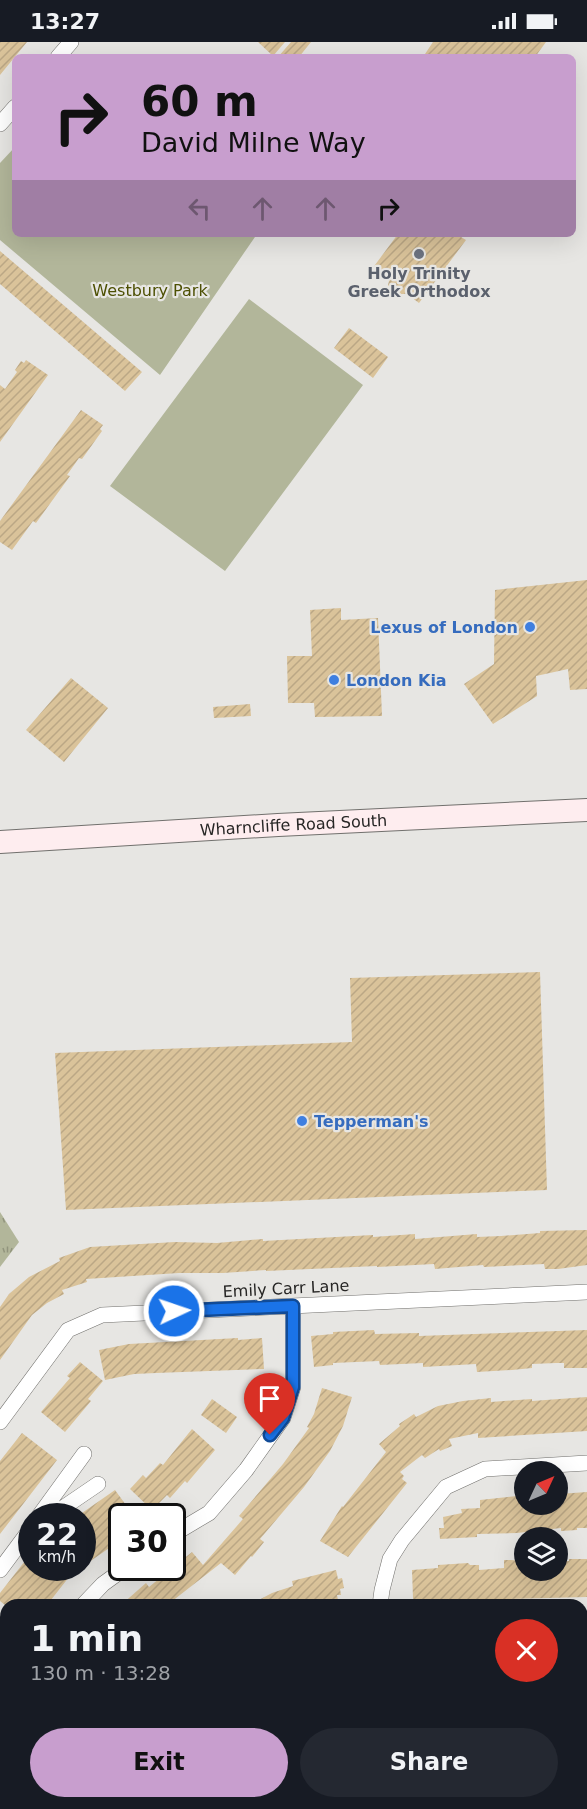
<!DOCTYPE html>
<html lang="en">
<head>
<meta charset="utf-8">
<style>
	:root { --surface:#171b24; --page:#242831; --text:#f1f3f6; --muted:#9ea1a6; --accent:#c89ece }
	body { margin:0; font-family:"DejaVu Sans",sans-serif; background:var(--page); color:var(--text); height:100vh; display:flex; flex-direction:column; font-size:22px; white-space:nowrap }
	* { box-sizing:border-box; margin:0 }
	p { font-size:20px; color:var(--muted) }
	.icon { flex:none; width:33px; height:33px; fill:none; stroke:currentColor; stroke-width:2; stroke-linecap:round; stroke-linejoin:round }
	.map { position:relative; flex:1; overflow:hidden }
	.side { position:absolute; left:0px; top:1557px; width:588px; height:210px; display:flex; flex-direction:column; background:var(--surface); border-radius:18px 18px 0 0; box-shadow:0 6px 24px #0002 }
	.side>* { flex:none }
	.guide { position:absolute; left:12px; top:12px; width:564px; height:183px; border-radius:9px; box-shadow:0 6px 24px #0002; background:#c89ece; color:#111; overflow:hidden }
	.needle { width:39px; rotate:46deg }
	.tools { position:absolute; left:514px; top:1419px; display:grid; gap:12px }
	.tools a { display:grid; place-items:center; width:54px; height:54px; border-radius:50%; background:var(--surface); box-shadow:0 6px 24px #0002; font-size:30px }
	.speed { position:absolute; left:18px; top:1461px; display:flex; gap:12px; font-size:30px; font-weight:700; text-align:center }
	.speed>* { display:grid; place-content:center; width:78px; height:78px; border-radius:50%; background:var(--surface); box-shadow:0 6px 24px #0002; line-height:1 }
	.speed small { font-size:15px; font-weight:400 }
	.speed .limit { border:3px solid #111; border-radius:9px; background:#fff; color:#111 }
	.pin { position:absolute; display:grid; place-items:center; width:51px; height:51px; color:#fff; margin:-62px -26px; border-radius:50% 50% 50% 0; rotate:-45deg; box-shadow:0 0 6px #0007 }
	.pin .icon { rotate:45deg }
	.me { position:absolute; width:66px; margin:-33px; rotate:87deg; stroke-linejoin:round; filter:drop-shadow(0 0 4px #0008) }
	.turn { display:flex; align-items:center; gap:21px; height:126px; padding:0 30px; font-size:27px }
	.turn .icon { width:78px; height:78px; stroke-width:2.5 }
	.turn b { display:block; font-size:42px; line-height:51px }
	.lanes { display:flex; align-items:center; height:57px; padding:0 30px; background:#0003; justify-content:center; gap:30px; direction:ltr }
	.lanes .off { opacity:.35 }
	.round { display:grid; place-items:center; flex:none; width:63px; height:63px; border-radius:32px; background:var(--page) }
	.overview { display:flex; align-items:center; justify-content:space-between; height:102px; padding:0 30px }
	h1 { font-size:36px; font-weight:600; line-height:45px }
	.action { display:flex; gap:12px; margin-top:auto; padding:12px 30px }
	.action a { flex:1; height:69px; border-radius:36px; background:var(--accent); color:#111; font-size:24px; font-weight:600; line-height:69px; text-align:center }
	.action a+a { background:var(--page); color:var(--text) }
	.status { display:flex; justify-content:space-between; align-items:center; height:42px; padding:0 30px; background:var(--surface); direction:ltr }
	.status svg { height:16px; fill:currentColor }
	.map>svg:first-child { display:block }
	.grass { fill:url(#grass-tufts) }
	.green { fill:#b2b69a }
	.building { fill:url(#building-hatch) }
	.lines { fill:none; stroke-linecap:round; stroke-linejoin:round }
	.street-casing { stroke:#71706d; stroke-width:16 }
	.secondary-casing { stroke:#71706d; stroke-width:24 }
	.street { stroke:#fff; stroke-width:15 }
	.secondary { stroke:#feedef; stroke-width:22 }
	.route-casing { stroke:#114b97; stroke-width:15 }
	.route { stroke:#1a73e8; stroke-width:10 }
	.worship-dot { fill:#6b7280; stroke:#e7e6e3; stroke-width:2 }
	.shop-dot { fill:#3f7fe0; stroke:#e7e6e3; stroke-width:2 }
	.labels { text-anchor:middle; stroke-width:4.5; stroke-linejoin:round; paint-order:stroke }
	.worship-label { font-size:16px; font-weight:bold; fill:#5b616d; stroke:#e7e6e3 }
	.park-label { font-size:16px; fill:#4d5003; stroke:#e7e6e3 }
	.shop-label { font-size:16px; font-weight:bold; fill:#366cbe; stroke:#e7e6e3; text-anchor:start }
	.street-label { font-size:16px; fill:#272625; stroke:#e7e6e3 }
</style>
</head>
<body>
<div class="status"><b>13:27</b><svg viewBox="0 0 49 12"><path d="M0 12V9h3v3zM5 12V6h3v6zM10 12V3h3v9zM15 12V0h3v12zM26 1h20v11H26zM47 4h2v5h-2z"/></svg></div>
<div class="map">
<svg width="587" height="1767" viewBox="0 0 587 1767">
	<defs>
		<pattern id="grass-tufts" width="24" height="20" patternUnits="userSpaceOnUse" patternTransform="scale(1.5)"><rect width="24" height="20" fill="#b2b69a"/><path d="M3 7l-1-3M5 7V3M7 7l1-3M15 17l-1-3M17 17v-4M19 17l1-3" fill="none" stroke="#91947d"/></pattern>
		<pattern id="building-hatch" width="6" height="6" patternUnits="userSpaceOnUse" patternTransform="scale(1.5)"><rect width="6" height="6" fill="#dac39a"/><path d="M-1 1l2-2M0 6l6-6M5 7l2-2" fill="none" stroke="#bba785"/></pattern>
	</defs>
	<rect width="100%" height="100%" fill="#e7e6e3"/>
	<!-- grass -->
	<path class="grass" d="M0 1170 19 1200 0 1225Z"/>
	<!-- green -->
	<path class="green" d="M15 105V192H257L160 333 0 198V121Z
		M249 257 363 343 225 529 110 444Z"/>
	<!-- building -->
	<path class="building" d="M0 0H27L0 33Z
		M258 0H285L273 14Z
		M291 0H311L299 15H278Z
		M433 0H546L535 15H423Z
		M398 192H456L466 198 419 261 407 252H396L388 243 389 239 372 227Z
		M0 209 142 330 125 349 0 242Z
		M349 286 388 315 373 336 334 306Z
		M26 318 48 333 0 400V343L5 347 17 330 15 328 21 319 24 321Z
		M81 368 103 383 100 387 102 389 82 417 79 416 67 433 70 434 36 481 33 479 12 508 0 500V479Z
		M587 538V647L570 648 568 627 536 634 537 654 493 682 464 642 494 622 495 548Z
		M341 566V578L378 576 382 674 315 675 314 661H288L287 614H312L310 568Z
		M71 636 108 666 64 720 26 688Z
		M250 662 251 674 214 676 213 665Z
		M540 930 547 1148 66 1168 55 1011 352 1000 350 936Z
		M587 1188V1223L558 1227H545L544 1222 484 1225 483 1223 435 1227 434 1222 377 1225V1224L266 1229V1228L223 1231H179L86 1237 87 1240 62 1248 64 1252 47 1261 32 1273 0 1318V1265L9 1252 29 1235 60 1219 59 1216 90 1205 175 1200 217 1201 263 1197V1199L373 1193V1195L415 1192V1197L477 1192V1195L501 1194 540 1191V1189Z
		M374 1288 375 1292 419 1291V1294L587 1288V1326H564V1321H556L532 1322V1326L512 1328 477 1330 476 1322 423 1325V1321L380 1323 379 1319 333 1321V1323L314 1325 311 1294 333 1292V1290Z
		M238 1296V1298L262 1296 264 1327 156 1331 134 1332 105 1338 99 1308 129 1302Z
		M80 1320 103 1339 88 1357 91 1359 65 1390 41 1370 70 1336 67 1334Z
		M322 1346 352 1355 343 1384 330 1409 304 1445 260 1497 264 1500 252 1515 251 1514 235 1533 221 1521 171 1560 169 1557 162 1563H121L146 1541 149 1545 192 1510 203 1523 243 1477 239 1474 283 1422 309 1386 307 1385 314 1372Z
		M587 1355V1389L478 1396V1391L449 1397 452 1404 440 1409 439 1407 425 1416 422 1413 400 1430 404 1434 402 1437 407 1441 348 1515 320 1499 342 1464 343 1465 386 1410 379 1402 400 1384 399 1382 414 1372 416 1375 438 1364 463 1359 491 1356V1360L532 1357V1359Z
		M212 1357 237 1375 226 1391 201 1373Z
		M192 1387 215 1408 187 1441 185 1439 170 1456 167 1453 152 1468 130 1447 143 1433 146 1436 160 1421 163 1423Z
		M22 1391 57 1418 0 1492V1419Z
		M115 1448 134 1474H122V1497L82 1525V1471Z
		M587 1450V1486H577V1488L561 1489V1486L517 1491 477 1492V1495L440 1497 439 1486H444L443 1475 462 1471 461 1467 480 1466V1458L525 1453V1462H560L559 1452Z
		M32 1510V1526H82L69 1535 47 1563H5L0 1559V1551Z
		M569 1517H587V1555L506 1557 462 1562V1560L419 1562V1561H415L413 1556 412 1528 438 1526V1523L468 1521 470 1523H479V1528L504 1526V1518H511L522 1519 523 1528H558V1519H569Z
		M336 1528 338 1537 342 1536 344 1546 340 1547 341 1553H337L339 1563H249L272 1551 293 1544 292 1539Z"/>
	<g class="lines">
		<defs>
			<path id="street" d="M58 15 71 0
				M0 82 15 65
				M0 1380 68 1288 102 1273 587 1250
				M39 1474 84 1412
				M51 1474 98 1442
				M172 1493 209 1471 246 1428 283 1376 293 1345V1264
				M0 1528 32 1485
				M83 1563 103 1542 125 1526
				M380 1563 382 1548 390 1517 402 1498 446 1445 485 1427 587 1421
				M0 1588 6 1592
				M582 1755H587
				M215 1761 222 1767
				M420 1767 492 1761"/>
			<g id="secondary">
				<path id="s1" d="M0 800 278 783 587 768"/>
				<path d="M582 1588 587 1587"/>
				<path d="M125 1767 129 1761"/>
			</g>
		</defs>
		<!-- street casing -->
		<use href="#street" class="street-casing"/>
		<!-- secondary casing -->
		<use href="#secondary" class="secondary-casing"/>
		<!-- street -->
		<use href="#street" class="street"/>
		<!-- secondary -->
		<use href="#secondary" class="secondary"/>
	</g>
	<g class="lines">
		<defs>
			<path id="route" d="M174 1269 293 1264V1345L283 1376 270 1393"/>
		</defs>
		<!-- route casing -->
		<use href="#route" class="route-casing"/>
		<!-- route -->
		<use href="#route" class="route"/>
	</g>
	<!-- markers -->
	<circle class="worship-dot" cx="419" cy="212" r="6"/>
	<g class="shop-dot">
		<circle cx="530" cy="585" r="6"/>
		<circle cx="334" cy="638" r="6"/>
		<circle cx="302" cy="1079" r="6"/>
	</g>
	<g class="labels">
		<!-- worship labels -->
		<g class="worship-label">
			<text x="419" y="237">Holy Trinity<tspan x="419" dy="18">Greek Orthodox</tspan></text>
		</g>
		<!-- park labels -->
		<g class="park-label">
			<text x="150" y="254">Westbury Park</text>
		</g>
		<!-- shop labels -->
		<g class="shop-label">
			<text x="518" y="591" text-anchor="end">Lexus of London</text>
			<text x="346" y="644">London Kia</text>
			<text x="314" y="1085">Tepperman's</text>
		</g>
		<!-- street labels -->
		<g class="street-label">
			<text dy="6" stroke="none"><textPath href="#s1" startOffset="294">Wharncliffe Road South</textPath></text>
			<text transform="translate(286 1246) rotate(-3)" y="6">Emily Carr Lane</text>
		</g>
	</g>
</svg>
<div class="tools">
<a><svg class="needle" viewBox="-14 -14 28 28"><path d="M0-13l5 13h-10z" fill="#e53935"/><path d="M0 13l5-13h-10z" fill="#9ea1a6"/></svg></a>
<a><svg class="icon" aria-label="layers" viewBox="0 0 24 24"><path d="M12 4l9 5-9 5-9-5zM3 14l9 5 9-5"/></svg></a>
</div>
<div class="speed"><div>22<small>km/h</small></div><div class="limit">30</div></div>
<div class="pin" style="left:270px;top:1393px;background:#d93025"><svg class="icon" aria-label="arrive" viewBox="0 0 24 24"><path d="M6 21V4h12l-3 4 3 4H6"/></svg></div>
<svg class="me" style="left:174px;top:1269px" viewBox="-20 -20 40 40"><circle r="17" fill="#1a73e8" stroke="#fff" stroke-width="3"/><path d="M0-11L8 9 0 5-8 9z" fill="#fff"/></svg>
<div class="guide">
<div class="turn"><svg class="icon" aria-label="right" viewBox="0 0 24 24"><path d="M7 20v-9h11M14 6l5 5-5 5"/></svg><div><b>60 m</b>David Milne Way</div></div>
<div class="lanes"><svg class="icon off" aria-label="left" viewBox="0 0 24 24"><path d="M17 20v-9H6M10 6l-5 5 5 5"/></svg><svg class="icon off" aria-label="ahead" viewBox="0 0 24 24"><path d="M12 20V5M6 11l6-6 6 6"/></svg><svg class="icon off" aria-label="ahead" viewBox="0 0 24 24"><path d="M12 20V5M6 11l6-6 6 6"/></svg><svg class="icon" aria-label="right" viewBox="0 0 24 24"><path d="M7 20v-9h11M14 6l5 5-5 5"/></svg></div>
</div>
<section class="side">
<div class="overview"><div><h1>1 min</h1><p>130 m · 13:28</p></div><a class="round" style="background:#d93025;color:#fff"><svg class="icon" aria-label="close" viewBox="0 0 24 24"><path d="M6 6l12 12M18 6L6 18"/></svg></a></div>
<div class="action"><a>Exit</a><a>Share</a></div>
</section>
</div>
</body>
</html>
